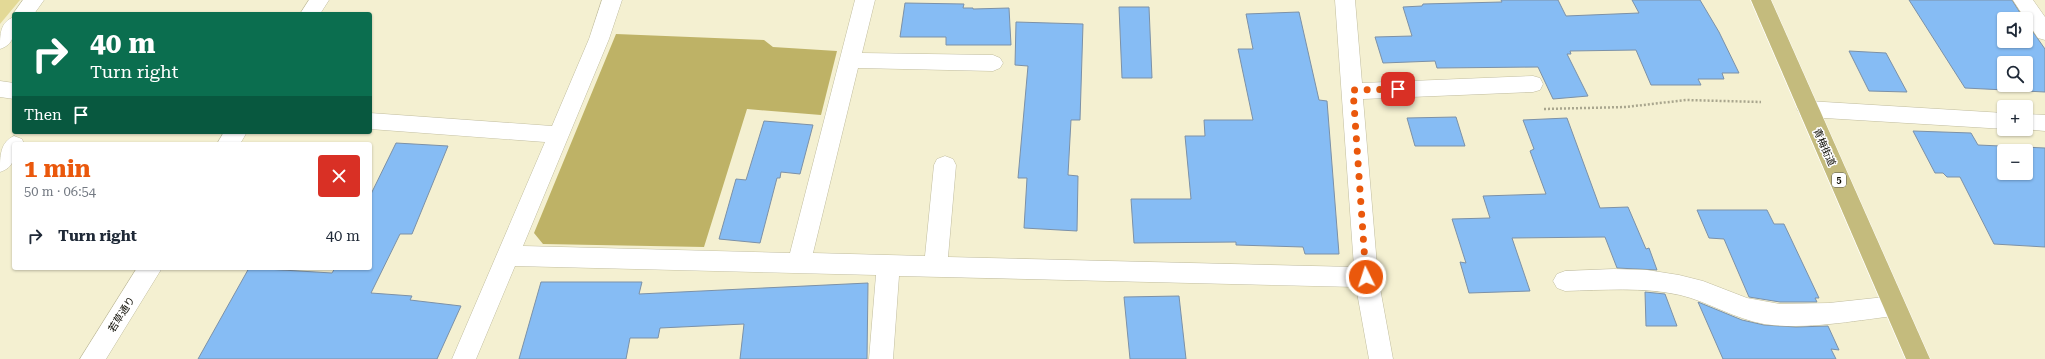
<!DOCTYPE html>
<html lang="en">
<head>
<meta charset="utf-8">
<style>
	:root { --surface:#fff; --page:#f2f2f3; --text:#1f2937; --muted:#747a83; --accent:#ea580c }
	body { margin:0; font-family:"Roboto Serif","Noto Sans JP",serif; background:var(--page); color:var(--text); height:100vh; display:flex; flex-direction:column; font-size:15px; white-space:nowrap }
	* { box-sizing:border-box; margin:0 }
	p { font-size:13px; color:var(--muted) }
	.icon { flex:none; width:22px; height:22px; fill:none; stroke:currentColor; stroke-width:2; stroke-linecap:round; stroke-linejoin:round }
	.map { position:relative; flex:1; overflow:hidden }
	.drawer { position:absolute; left:12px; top:142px; width:360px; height:128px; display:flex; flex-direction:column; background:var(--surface); border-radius:4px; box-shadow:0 1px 3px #0004 }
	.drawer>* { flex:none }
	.hud { position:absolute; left:12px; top:12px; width:360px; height:122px; border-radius:4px; box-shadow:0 1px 3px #0004; background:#0b6e4f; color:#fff; overflow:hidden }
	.controls { position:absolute; left:1997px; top:12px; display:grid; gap:8px }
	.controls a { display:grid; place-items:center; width:36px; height:36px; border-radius:4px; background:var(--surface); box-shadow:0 1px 3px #0004; font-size:20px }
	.pin { position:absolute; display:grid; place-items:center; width:34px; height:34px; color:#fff; margin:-17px; border-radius:8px; box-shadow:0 2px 6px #0006 }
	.me { position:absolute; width:44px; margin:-22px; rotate:356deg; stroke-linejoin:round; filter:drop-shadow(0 0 3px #0008) }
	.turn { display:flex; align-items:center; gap:14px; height:84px; padding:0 12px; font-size:18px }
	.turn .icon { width:52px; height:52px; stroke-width:2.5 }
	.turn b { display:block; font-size:28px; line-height:34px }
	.then { display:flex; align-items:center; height:38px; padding:0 12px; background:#0003; gap:8px; font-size:15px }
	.round { display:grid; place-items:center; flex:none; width:42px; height:42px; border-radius:4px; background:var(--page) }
	.summary { display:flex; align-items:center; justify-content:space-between; height:68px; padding:0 12px }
	h1 { font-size:24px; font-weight:700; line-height:30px; color:var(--accent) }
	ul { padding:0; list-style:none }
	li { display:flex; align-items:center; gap:12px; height:52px; padding:0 12px }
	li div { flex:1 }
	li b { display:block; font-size:15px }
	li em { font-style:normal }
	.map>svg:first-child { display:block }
	.green { fill:#e3d996 }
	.forest { fill:#beb266 }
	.building { fill:#86bcf4; stroke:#7c91a7; fill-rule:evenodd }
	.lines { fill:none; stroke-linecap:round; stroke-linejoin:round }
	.minor-casing { stroke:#c1bd9f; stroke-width:1 }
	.major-casing { stroke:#fff; stroke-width:1 }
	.path { stroke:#a9a68e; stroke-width:2.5; stroke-dasharray:2 2; stroke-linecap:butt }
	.minor { fill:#fff; fill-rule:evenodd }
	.major { fill:#c4bb7d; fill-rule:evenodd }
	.route { stroke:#ea580c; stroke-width:7; stroke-dasharray:0 12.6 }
	.labels { text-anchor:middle; stroke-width:3; stroke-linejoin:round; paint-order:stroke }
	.shield { fill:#fff; stroke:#56554f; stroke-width:1 }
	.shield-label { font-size:9px; font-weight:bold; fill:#0d0c03 }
	.street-label { font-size:10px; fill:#0d0c03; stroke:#fff }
</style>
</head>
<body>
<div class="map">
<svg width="2045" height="359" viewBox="0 0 2045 359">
	<rect width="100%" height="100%" fill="#f4f0d1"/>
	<!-- green -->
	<path class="green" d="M0 0H20L0 24Z"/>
	<!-- forest -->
	<path class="forest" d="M616 34 764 40 773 47 837 51 821 115 747 109 704 247 543 244 534 233Z"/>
	<!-- building -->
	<path class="building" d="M1501 0H1558L1566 16 1639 13 1632 0H1700L1719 32 1739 73H1722L1724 79H1698L1701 85H1651L1636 50 1570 51 1571 54H1567L1588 96 1553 99 1538 67 1437 68 1435 61 1383 63 1375 37 1412 36 1403 7 1422 6 1423 4 1502 2Z
		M1909 0H2012L2024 19H2004V41H2026V22L2045 49V92L1965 88ZM2004 63H2026V85H2004Z
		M905 3 964 4 963 8H973V9L1009 8 1011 45H946V37H900Z
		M1119 7H1149L1152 78H1122Z
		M1299 12 1319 100 1327 101 1339 254H1305L1303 247 1236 245V242L1134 243 1131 199H1191L1185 136H1205L1204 120H1253L1238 49H1253L1246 14Z
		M1016 22 1083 24 1080 120H1071L1068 175 1078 176 1077 231 1024 228 1027 178H1018L1028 66 1015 65Z
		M1849 51 1886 53 1907 92 1869 91Z
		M1456 117 1465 146H1415L1407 118Z
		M1567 118 1600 208 1628 207 1646 249 1649 248 1657 270 1617 268 1605 237 1512 238 1530 291 1469 293 1460 262 1466 263 1452 219 1490 218 1483 196 1546 194 1530 151 1534 149 1523 120Z
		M764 121 813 125 800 174 781 172 780 178H777L760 243 719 239 736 179 746 180Z
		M1913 131 1971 133 1978 145 2045 148V247L1994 244 1960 177H1947L1943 173H1935ZM2004 151H2026V173H2004Z
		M396 143 448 146 412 234H400L371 293 412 296 410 300 461 306 437 359H198L249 268 332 273 335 268H370V196Z
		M1697 210H1767L1774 224H1784L1819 298H1815L1817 302H1780L1749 297 1724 239 1709 238Z
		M541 282H642L639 294 868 283 867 359H740L744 324 660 328 658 338H630L626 359H519Z
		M1645 292 1665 294 1677 326H1646Z
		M1179 296 1186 359H1130L1124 297Z
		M1698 302 1742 320 1764 325 1796 327 1828 326 1839 350 1831 349 1836 359H1723Z"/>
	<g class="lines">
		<defs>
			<path id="minor" d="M23 0H44L34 14H14V16L13 14Z
				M309 0H329L320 14H300Z
				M602 0H622L609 39 523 246 790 253 855 0H875L862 53 993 55 1000 58 1003 63 1000 68 993 71 858 68 813 253 925 256 934 165 937 159 945 156 953 159 956 165 948 257 1354 267 1335 0H1355L1362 83 1533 76 1540 78 1543 84 1540 90 1533 92 1363 99 1378 277 1393 359H1369L1356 287 899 276 893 359H869L876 275 515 266 476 359H452L545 142 370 129V113L552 126 589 39Z
				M2013 0H2033L2045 17V40L2038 38Z
				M14 17C14 31 16 44 0 49 0 34 0 22 14 17Z
				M0 81 14 83V99L0 97Z
				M1808 101 2004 113 2005 129 1808 117 1801 115 1797 109 1801 103Z
				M2026 114 2045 115V131L2022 129H2026Z
				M224 132H247L240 144H217Z
				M14 136 22 139 24 144H14C14 158 15 167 0 172 0 156 0 142 14 136Z
				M137 268H162L106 359H80Z
				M1614 269 1647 270 1679 275 1703 281 1747 298 1780 304 1829 303 1894 296 1902 299 1906 306 1902 313 1894 316C1851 321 1807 330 1764 324 1735 319 1709 302 1680 295 1643 287 1603 290 1565 291L1557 288 1553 281 1557 274 1565 271Z"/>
			<path id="major" d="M1751 0H1771L1930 359H1906Z"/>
		</defs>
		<!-- minor casing -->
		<use href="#minor" class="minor-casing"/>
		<!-- major casing -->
		<use href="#major" class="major-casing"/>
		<!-- path -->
		<path class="path" d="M1544 109 1626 107 1686 100 1761 102"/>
		<!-- minor -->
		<use href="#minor" class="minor"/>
		<!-- major -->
		<use href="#major" class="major"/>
	</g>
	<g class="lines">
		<!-- route -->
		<path class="route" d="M1366 277 1353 90 1398 89"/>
	</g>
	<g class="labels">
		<!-- shield labels -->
		<rect class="shield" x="1832" y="173" width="14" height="14" rx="3"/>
		<g class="shield-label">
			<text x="1839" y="183">5</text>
		</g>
		<!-- street labels -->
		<g class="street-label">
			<text transform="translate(1825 147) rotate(66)" y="4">青梅街道</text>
			<text transform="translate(121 314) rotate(-58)" y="4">若草通り</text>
		</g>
	</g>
</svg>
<div class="controls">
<a><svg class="icon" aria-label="sound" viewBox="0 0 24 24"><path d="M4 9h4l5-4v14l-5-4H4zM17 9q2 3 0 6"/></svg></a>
<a><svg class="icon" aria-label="search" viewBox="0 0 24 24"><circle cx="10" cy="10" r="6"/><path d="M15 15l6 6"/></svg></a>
<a>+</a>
<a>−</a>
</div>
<div class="pin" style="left:1398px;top:89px;background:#d93025"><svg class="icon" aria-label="arrive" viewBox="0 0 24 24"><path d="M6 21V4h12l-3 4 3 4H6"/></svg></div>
<svg class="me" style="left:1366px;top:277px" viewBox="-20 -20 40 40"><circle r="17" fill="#ea580c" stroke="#fff" stroke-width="3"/><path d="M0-11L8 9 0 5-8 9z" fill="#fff"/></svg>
<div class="hud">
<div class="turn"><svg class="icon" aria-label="right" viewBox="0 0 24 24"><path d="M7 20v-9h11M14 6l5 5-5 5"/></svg><div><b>40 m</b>Turn right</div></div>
<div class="then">Then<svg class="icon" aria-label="arrive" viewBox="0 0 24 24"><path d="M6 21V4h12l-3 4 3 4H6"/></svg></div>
</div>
<section class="drawer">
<div class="summary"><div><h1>1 min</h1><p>50 m · 06:54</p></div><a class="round" style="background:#d93025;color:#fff"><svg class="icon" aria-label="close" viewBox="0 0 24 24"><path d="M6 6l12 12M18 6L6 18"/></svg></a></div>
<ul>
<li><svg class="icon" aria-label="right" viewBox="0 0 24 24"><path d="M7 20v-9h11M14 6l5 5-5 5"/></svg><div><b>Turn right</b></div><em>40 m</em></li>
</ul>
</section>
</div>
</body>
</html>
